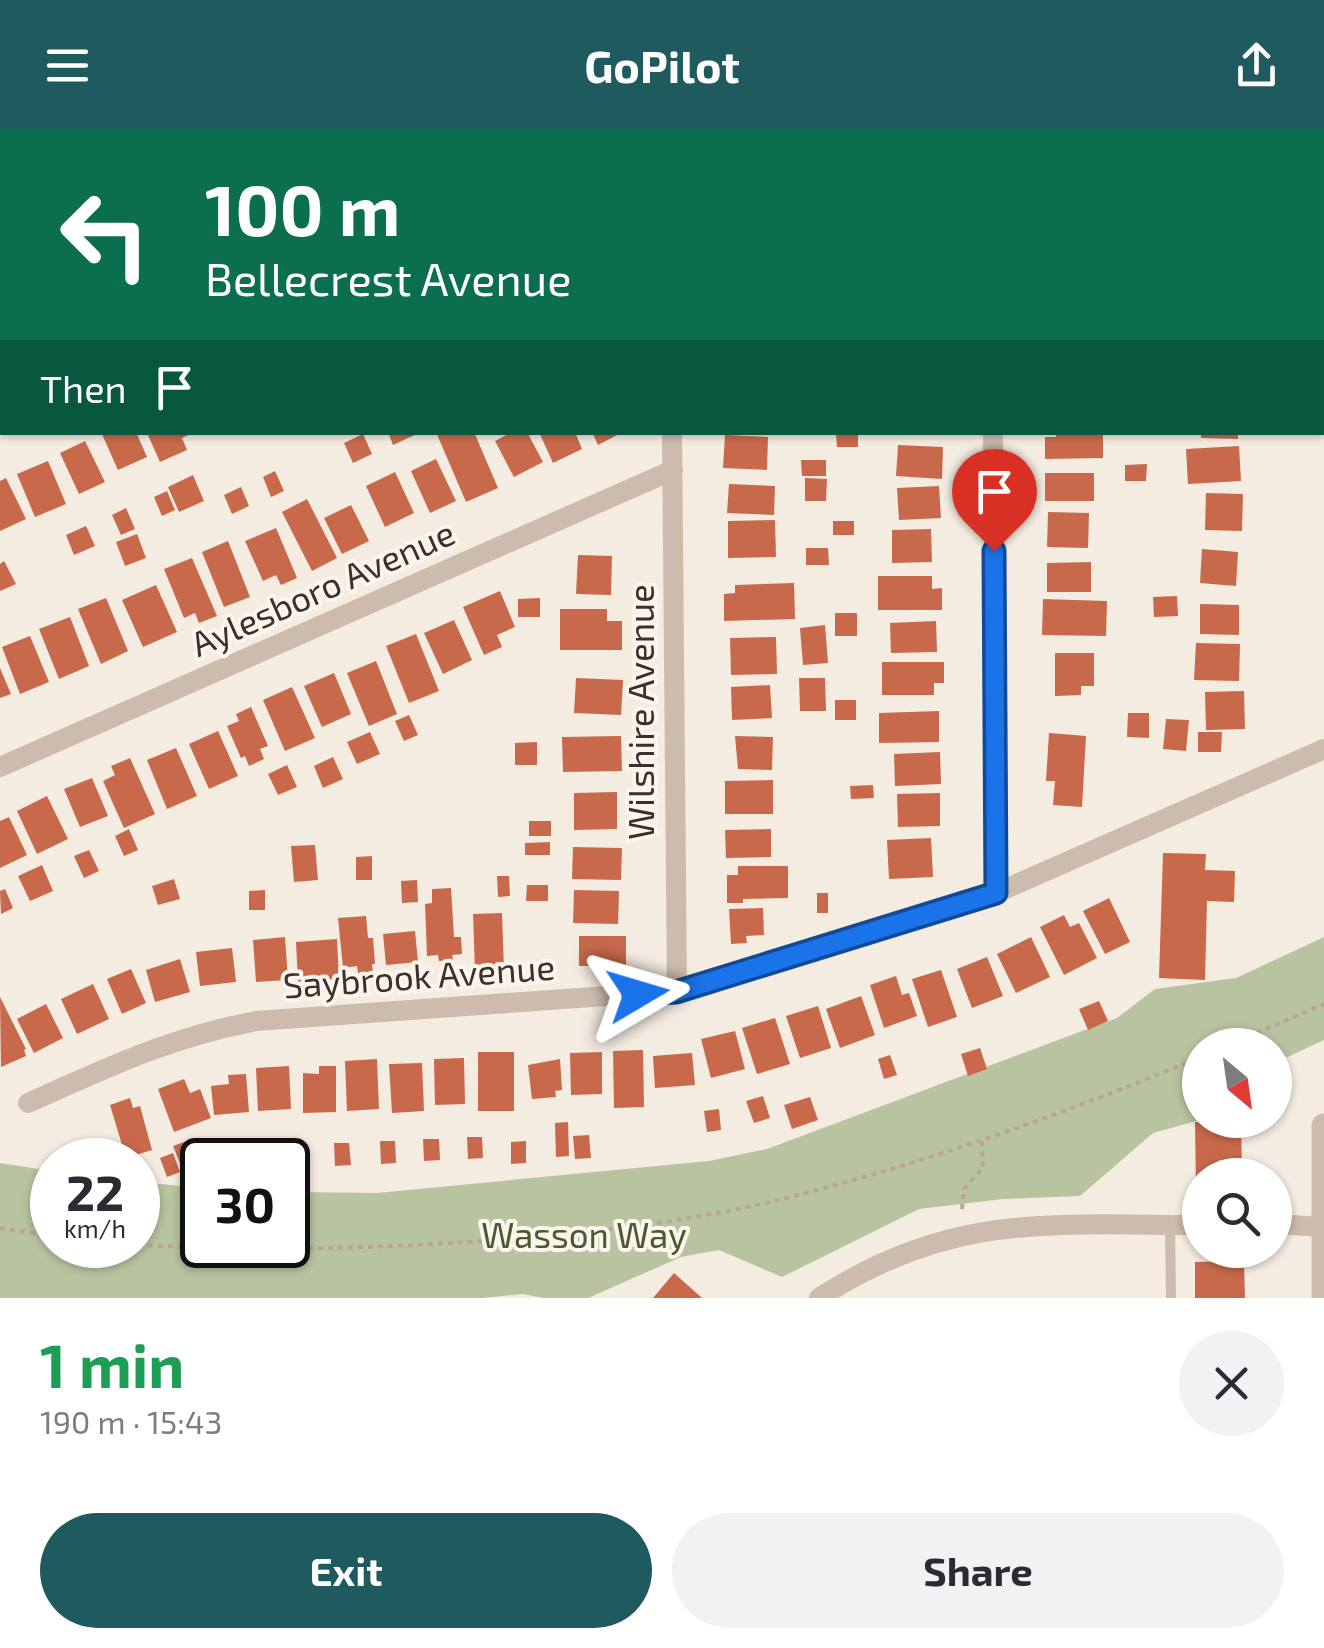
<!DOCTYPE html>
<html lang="en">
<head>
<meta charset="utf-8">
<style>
	:root { --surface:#fff; --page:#f2f2f3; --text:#2b2b33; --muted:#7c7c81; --accent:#1f5a5e }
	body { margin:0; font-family:"Exo 2",sans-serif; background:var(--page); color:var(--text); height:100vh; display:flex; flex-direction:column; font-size:38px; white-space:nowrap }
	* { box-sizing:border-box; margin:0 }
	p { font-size:32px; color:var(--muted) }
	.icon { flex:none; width:55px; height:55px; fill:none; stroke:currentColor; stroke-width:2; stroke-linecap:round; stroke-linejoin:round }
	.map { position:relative; height:1168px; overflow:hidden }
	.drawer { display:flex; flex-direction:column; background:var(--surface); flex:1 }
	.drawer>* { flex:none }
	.hud { position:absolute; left:0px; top:0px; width:1325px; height:305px; box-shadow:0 2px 8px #0004; background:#0b6e4f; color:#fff; overflow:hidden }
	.needle { width:65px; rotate:151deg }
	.tools { position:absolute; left:1182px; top:898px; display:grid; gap:20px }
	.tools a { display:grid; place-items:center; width:110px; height:110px; border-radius:50%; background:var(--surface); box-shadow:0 2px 8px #0004; font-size:50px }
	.speed { position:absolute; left:30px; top:1008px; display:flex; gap:20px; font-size:50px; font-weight:700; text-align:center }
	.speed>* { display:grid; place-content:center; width:130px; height:130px; border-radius:50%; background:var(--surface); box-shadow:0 2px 8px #0004; line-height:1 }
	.speed small { font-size:25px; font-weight:400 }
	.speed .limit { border:5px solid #111; border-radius:15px; background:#fff; color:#111 }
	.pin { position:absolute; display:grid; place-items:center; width:85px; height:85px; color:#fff; margin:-102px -42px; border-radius:50% 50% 50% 0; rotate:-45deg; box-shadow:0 0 10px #0007 }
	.pin .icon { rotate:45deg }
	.me { position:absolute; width:110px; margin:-55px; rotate:83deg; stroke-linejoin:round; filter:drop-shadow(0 0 8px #0008) }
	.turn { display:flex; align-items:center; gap:35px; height:210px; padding:0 40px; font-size:45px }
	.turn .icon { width:130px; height:130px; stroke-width:2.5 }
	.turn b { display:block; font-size:70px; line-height:85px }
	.then { display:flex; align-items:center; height:95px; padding:0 40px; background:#0003; gap:20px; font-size:38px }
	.round { display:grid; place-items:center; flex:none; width:105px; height:105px; border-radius:52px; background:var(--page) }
	.summary { display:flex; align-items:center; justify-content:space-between; height:170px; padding:0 40px }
	h1 { font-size:60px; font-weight:700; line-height:75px; color:#1e9e55 }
	.action { display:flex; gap:20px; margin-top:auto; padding:20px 40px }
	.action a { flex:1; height:115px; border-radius:60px; background:var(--accent); color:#fff; font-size:40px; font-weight:700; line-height:115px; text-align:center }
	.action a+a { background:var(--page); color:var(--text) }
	header { display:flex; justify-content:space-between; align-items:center; height:130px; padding:0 40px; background:var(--accent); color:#fff; font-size:45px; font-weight:700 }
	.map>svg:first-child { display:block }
	.green { fill:#b8c4a0 }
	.building { fill:#c8694b }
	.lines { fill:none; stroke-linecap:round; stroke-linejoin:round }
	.path { stroke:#b9a596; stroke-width:4; stroke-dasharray:5 5; stroke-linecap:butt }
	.service { stroke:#cdbbac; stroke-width:10 }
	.minor { stroke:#cdbbac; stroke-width:20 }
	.tertiary { stroke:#cdbbac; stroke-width:25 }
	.route-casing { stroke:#114b97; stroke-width:25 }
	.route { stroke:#1a73e8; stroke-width:18 }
	.labels { text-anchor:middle; stroke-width:8; stroke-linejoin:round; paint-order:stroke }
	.street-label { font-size:35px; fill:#3b302b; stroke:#fbf5ee }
	.park-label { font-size:35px; fill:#4a5a2e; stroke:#fbf5ee }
</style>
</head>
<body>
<header><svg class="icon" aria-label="menu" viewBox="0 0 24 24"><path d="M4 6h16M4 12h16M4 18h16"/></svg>GoPilot<svg class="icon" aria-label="share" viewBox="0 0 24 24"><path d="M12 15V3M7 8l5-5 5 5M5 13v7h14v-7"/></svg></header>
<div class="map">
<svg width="1324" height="1168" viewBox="0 0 1324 1168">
	<rect width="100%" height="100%" fill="#f4ebe1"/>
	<!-- green -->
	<path class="green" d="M0 0H258L2 2 0 116Z
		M1324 807V910L1281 930 1282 967 1275 969V915H1200V990L1153 1003 1080 1066 1003 1069 919 1079 782 1147 719 1120 681 1127 588 1168H543L523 1164 482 1168H0V1033L52 1041V1115H138V1052L202 1058V1115H288V1062L377 1063 709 1031 767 1019 1117 888 1155 859 1236 848Z"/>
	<!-- building -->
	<path class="building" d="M101 302H136L147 327 118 340Z
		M388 302H421L393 315Z
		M436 302H474L498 358 466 372Z
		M512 302H527L543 332 514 347 495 311Z
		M539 302H575L582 319 553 333Z
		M592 302H623L598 315Z
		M1056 302H1103V328L1045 329V307H1056Z
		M1201 302H1238V309L1201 308Z
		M147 303H193L182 308 187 320 160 332Z
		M363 304 372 324 353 333 344 313Z
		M725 305 768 307 767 340 723 338Z
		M836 305H858V317H837Z
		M85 311 105 352 79 364 60 323Z
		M898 315 943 317 942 349 896 346Z
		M1239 316 1241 351 1188 354 1186 319Z
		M436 329 456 371 430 383 411 341Z
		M801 330H826V346H802Z
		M48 331 66 374 35 387 17 344Z
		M1147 334 1146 351H1125V335Z
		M275 341 284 361 271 367 263 347Z
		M395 342 414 383 385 397 366 356Z
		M1045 343H1094V371H1045Z
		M193 345 204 371 179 382 168 357Z
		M6 348 26 389 0 401V351Z
		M805 348 827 349 826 371H805Z
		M729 354 775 356 774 385 727 383Z
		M939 356 941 388 899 390 897 358Z
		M241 357 249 376 232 384 224 365Z
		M167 361 175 380 162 386 154 367Z
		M1206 363 1243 364 1242 401 1205 400Z
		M307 369 337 428 312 441 282 382Z
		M351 375 369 411 342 424 324 388Z
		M126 378 135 399 121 405 112 385Z
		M1048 382 1089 383 1088 418 1047 417Z
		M775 390 776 427 728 428V391Z
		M833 391H854V405H833Z
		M86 396 95 416 74 425 66 405Z
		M276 398 297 448 281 455 276 445 263 451 245 411Z
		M931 399 932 432 892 433V400Z
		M137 404 146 428 125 436 116 412Z
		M228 411 250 467 224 477 202 422Z
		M806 418H828L829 435H806Z
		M1202 419 1238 422 1236 456 1200 453Z
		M578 425 612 426 611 465 576 464Z
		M192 428 217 486 199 493 195 483 184 488 164 439Z
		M4 431 16 454 0 461V434Z
		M1091 432V462H1047V433Z
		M878 446H932V459L942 458V480H878Z
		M794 453 795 489 724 491V464L735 463V455Z
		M156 455 177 502 143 517 122 470Z
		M500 461 515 497 497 505 502 517 484 525 463 477Z
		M1177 466 1178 486 1154 487 1153 467Z
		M106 468 128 521 101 534 78 479Z
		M540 468V487H518V469Z
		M1043 469 1107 471 1106 506 1042 505Z
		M1200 474 1239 475V505L1200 504Z
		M560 479H607V491H622V520H560Z
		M835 483H857V506H835Z
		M70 487 89 536 59 549 39 499Z
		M454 490 472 530 443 544 424 503Z
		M936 491 937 522 891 523 890 493Z
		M825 495 828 533 803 535 800 498Z
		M416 504 439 561 409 573 386 516Z
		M30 506 49 552 20 564 2 517Z
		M776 507 777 544 731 545 730 508Z
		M1196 513 1240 514 1239 551 1194 550Z
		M1055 523H1094V556H1081V565L1055 566Z
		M376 531 397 584 369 596 347 543Z
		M882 532H944V553H934V565H882Z
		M0 538 11 564 0 568Z
		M334 543 351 584 322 597 304 556Z
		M576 548 623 550 621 585 574 583Z
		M799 548H825L826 581H800Z
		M770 555 772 588 732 590 731 557Z
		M292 557 315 608 285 621 263 570Z
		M1244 561 1245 599 1206 600 1205 562Z
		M835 570H856V590H835Z
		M251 577 268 616 260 619 264 629 249 636 245 626 241 628 227 596 239 591 236 584Z
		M939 581V612L879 613V583Z
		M1128 583H1149V608L1127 607Z
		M409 585 418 605 404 611 395 591Z
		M1166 589 1189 590 1186 621 1163 619Z
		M218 601 238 646 209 659 189 614Z
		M370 602 380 624 357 634 347 612Z
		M1198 602H1222L1221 622H1198Z
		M1049 603 1086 606 1082 677 1053 675 1055 651H1046Z
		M621 606 622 641 563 642 562 607Z
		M735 606 773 607 772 640 738 639Z
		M537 612V635H515V613Z
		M176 618 197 666 167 679 147 630Z
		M940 622 941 654 895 656 894 624Z
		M333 627 343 649 323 658 314 636Z
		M130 628 155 684 124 698 103 651 115 645 111 636Z
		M287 635 297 657 278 665 268 644Z
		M92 648 108 686 80 697 64 659Z
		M773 650V684H725V651Z
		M873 655 874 668 851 669 850 656Z
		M617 662V699L574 700V663Z
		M940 663V696L898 697 897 664Z
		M47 666 68 709 37 724 17 681Z
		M9 687 27 725 0 738V691Z
		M529 691H551V706H529Z
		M129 699 138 720 124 726 115 706Z
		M771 699V727L726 728 725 700Z
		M931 708 933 747 889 749 887 710Z
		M550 712V725H525V713Z
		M315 715 318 750 294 752 291 716Z
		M573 717 622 718 621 750 572 749Z
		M89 720 99 741 84 748 74 726Z
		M1163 723 1206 724 1205 740 1235 741 1234 772 1207 771 1205 850 1159 848Z
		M372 726V750H356V727Z
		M42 735 53 761 30 771 18 746Z
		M738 736H788V768L743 769V773H727V745H738Z
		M497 746H509L510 766 498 767Z
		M174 749 180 769 158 775 152 756Z
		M417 750 418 772 402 773 401 751Z
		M527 755H548V771H526Z
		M451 758 454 807H461L462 824 452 825 453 830 439 831 438 825 427 826 425 774 432 773V759Z
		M5 759 13 778 1 784 0 761Z
		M265 760V780H249V761Z
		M574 760 619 761 618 794 573 793Z
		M817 763H828V783H817Z
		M1109 768 1130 812 1105 824 1083 781Z
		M763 778 764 805 746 806 747 813 731 814 729 779Z
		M502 783 504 841 475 842 473 784Z
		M1064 785 1070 797 1079 793 1097 828 1064 845 1040 797Z
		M366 786 368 808H373L375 834H372L373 842 358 843 357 836 343 838 338 788Z
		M415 801 418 832 386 835 383 804Z
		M579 806H626V836H579Z
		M285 807 288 850 256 852 253 810Z
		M1031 807 1050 847 1016 863 997 824Z
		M337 809 339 849 298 852 296 812Z
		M232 818 236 852 200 856 196 822Z
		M987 827 1003 866 972 878 957 839Z
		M180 829 190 862 155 872 146 840Z
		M131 839 146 873 122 884 107 849Z
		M941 840 957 887 928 897 912 849Z
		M896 846 902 865 909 863 917 886 884 898 870 855Z
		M93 854 109 889 77 904 61 869Z
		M861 866 875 905 840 918 826 879Z
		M0 867 26 919 24 920 26 926 1 937Z
		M1099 871 1108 891 1088 900 1079 879Z
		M46 874 63 908 34 923 17 889Z
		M818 876 831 918 800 928 786 886Z
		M775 888 790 934 757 944 742 898Z
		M735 901 745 939 711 948 701 909Z
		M980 918 987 939 968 946 961 924Z
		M643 920 644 977 614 978 613 921Z
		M478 922H514V981H478Z
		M602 922V964L571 965 570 923Z
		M692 923 695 955 655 958 653 926Z
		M890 925 897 945 884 949 878 929Z
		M464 928 465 974 435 975 434 929Z
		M377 929 379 979 347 981 345 931Z
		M560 929 562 960 555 961 556 967 532 969 528 935Z
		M422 933 424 981 392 983 389 934Z
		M289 936 291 979 258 981 256 938Z
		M319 936H336V982L303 983V943L319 944Z
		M246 944 249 982 214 985 211 956 229 954 228 945Z
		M184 949 190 963 200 959 211 988 174 1002 158 959Z
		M763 966 770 988 754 993 746 971Z
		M810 967 818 990 792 999 784 975Z
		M130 968 133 978 140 976 152 1020 126 1028 110 975Z
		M719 979 721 1000 707 1002 704 981Z
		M1241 991 1242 1045H1200V1063H1196L1195 992Z
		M568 992 569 1026 556 1027 555 993Z
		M589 1005 591 1028 575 1029 573 1006Z
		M467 1007H482L483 1028 468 1029Z
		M423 1009H439L440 1030 424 1031Z
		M190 1010 202 1042 186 1048 173 1016Z
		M380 1011H395L396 1033 381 1034Z
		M526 1011V1033L511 1034V1012Z
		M334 1013H349L351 1035 335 1036Z
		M261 1015 262 1030H234L233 1016Z
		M173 1023 180 1042 167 1047 160 1028Z
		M1244 1131 1245 1168H1195V1132Z
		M674 1143 702 1168H653Z"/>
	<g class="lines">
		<!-- path -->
		<path class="path" d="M1229 915 1324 874
			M962 1079 964 1059 983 1038 982 1011
			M0 1098 52 1106
			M138 1115C261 1121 384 1119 508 1109 596 1102 684 1092 770 1072 917 1036 1060 986 1200 927"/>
		<!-- service -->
		<path class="service" d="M1170 1095 1171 1168"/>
		<!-- minor -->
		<path class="minor" d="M667 0V2
			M991 0V2
			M646 2 652 0
			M0 289 2 288
			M672 302 677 861
			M993 302 996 763
			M0 637 673 340
			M28 973C106 938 171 907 256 891L677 861 996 763 1324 619
			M1275 1094 1323 1097
			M819 1168C951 1082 1051 1095 1200 1095"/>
		<!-- tertiary -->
		<path class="tertiary" d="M1324 0V10
			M1324 1168V996"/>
	</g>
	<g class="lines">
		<defs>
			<path id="route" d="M638 864 676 862 996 763 994 421"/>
		</defs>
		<!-- route casing -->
		<use href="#route" class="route-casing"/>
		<!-- route -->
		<use href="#route" class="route"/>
	</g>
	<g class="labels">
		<!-- street labels -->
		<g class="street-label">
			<text transform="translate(323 459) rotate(-24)" y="12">Aylesboro Avenue</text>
			<text transform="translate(642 582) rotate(-90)" y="12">Wilshire Avenue</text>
			<text transform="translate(419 847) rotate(-4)" y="12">Saybrook Avenue</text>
		</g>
		<!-- park labels -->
		<g class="park-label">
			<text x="584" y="1118">Wasson Way</text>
		</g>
	</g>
</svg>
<div class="tools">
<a><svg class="needle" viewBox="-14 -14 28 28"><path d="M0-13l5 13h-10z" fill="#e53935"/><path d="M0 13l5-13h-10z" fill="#7c7c81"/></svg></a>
<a><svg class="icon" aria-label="search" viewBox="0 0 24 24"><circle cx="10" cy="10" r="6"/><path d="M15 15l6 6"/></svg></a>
</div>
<div class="speed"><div>22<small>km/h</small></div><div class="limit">30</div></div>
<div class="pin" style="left:994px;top:421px;background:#d93025"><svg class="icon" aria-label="arrive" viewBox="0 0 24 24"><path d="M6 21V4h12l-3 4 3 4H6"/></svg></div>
<svg class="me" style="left:638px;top:864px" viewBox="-20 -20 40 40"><path d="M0-17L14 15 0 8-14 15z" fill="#1a73e8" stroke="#fff" stroke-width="4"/></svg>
<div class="hud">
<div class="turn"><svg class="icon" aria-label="left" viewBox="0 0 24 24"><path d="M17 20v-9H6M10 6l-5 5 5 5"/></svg><div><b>100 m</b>Bellecrest Avenue</div></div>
<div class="then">Then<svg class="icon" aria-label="arrive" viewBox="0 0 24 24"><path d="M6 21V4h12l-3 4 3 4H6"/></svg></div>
</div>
</div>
<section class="drawer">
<div class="summary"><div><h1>1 min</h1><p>190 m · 15:43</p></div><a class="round"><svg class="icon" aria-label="close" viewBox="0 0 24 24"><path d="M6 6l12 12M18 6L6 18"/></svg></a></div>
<div class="action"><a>Exit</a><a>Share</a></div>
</section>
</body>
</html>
